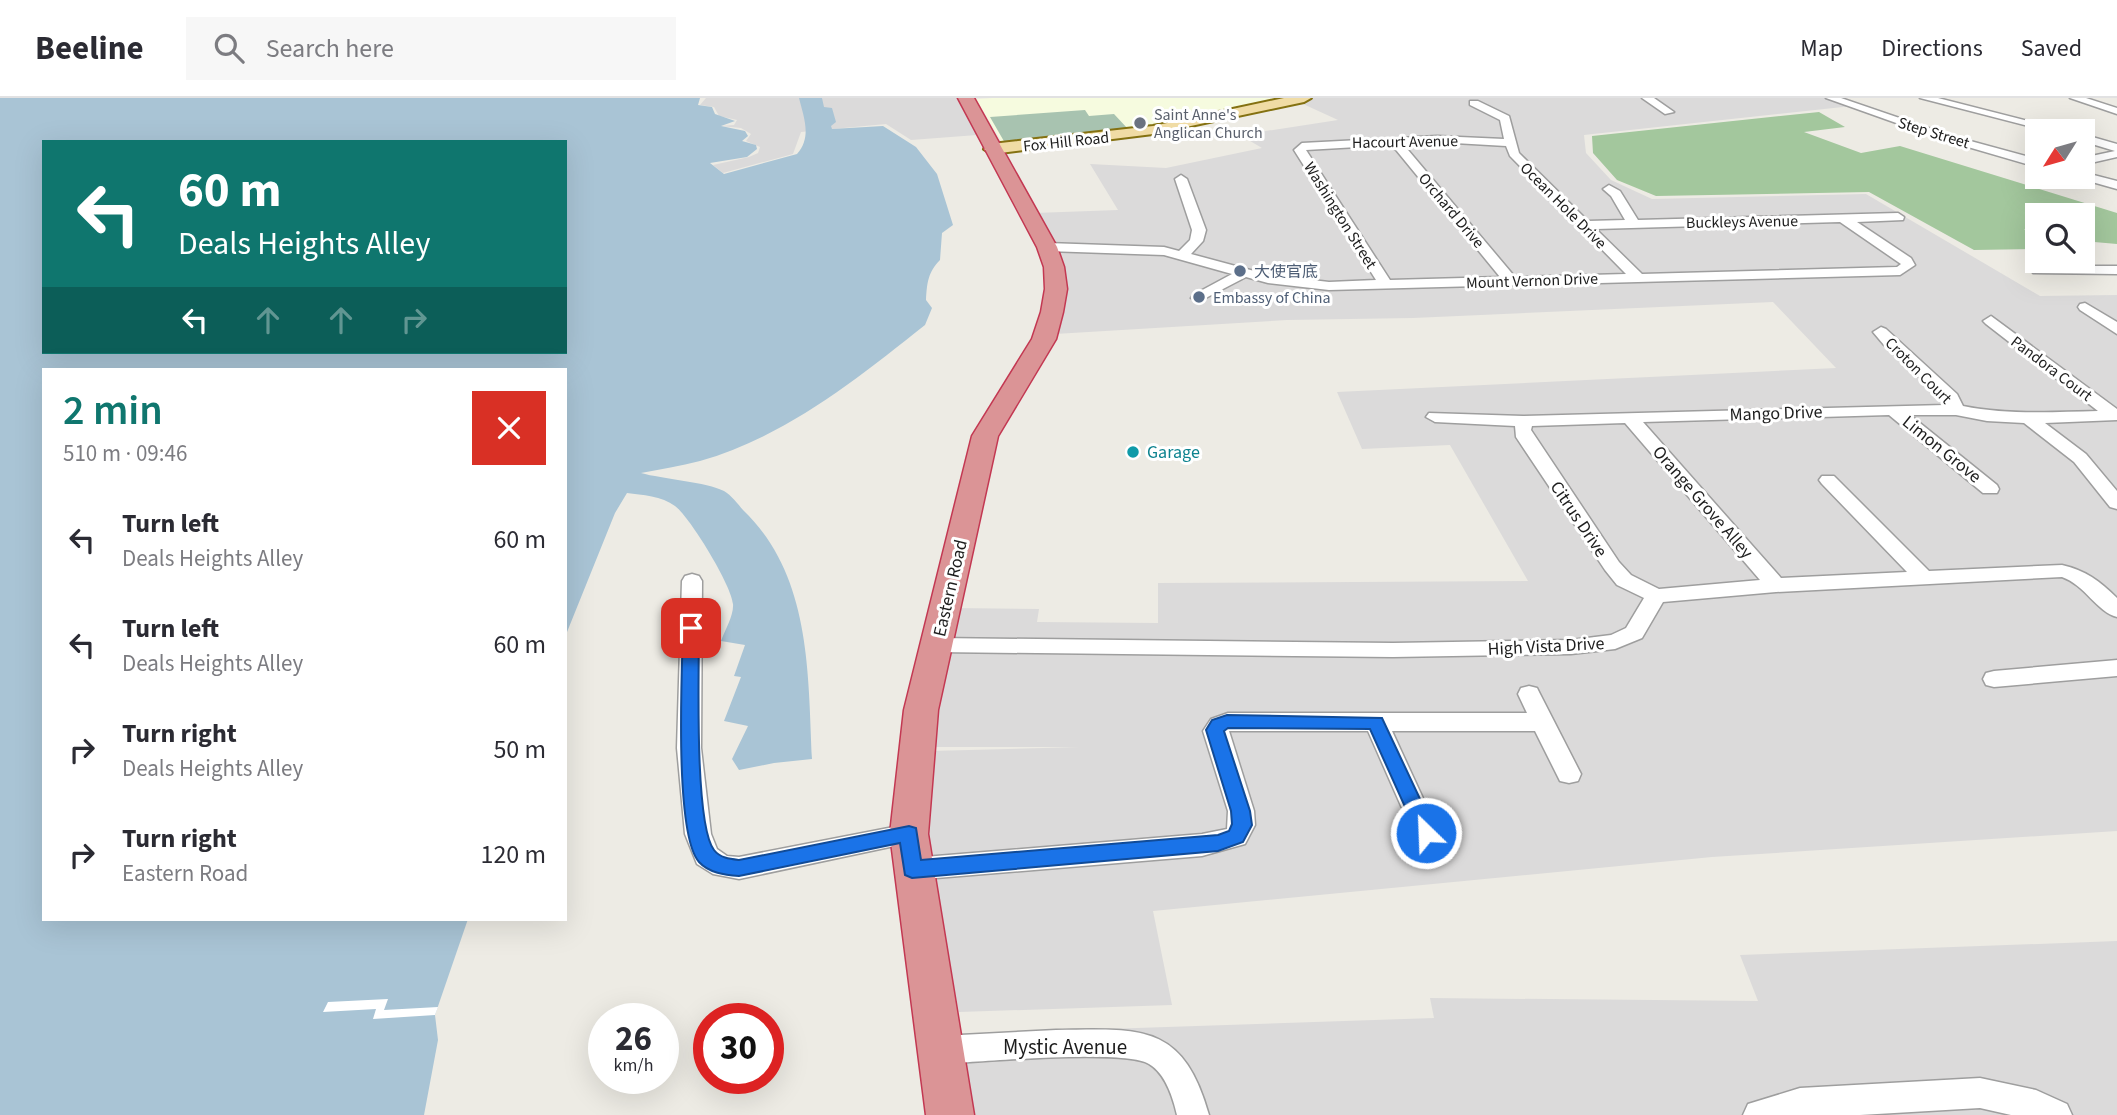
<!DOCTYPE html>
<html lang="en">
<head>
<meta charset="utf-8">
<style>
	:root { --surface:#fff; --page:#f7f7f7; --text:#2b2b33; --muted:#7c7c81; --line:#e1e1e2; --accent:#0f766e }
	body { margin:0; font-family:"Source Sans 3","Noto Sans SC",sans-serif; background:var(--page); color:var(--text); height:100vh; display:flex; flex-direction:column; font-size:26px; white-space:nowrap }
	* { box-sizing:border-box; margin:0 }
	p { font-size:23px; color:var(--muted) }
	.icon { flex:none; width:38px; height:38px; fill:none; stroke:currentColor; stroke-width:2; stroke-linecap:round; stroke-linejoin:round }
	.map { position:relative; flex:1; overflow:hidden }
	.details { position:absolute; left:42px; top:270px; width:525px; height:553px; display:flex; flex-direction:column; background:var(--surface); border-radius:0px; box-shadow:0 7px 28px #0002 }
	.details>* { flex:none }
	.guide { position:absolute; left:42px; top:42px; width:525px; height:214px; border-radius:0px; box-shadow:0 7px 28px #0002; background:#0f766e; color:#fff; overflow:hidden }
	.needle { width:46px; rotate:233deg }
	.buttons { position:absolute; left:2025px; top:21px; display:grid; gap:14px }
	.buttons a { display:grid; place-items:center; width:70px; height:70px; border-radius:0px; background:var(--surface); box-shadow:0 7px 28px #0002; font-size:35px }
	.speed { position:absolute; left:588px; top:905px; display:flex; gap:14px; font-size:35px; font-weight:700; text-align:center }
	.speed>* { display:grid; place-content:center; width:91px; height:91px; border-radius:50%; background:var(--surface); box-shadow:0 7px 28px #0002; line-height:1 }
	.speed small { font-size:18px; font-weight:400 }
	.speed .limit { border:10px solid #d22; background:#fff; color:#111 }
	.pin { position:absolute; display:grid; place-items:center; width:60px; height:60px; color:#fff; margin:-30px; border-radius:14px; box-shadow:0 4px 10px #0006 }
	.me { position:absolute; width:77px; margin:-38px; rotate:336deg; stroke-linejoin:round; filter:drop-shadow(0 0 5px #0008) }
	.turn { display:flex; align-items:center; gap:24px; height:147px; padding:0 21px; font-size:32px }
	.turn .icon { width:91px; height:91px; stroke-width:2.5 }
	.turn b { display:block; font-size:49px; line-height:60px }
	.lanes { display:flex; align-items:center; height:66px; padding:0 21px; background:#0003; justify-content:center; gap:35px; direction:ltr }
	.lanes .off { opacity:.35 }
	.round { display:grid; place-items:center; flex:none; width:74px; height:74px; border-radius:0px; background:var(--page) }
	.headline { display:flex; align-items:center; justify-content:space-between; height:119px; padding:0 21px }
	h1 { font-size:42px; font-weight:600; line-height:52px; color:var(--accent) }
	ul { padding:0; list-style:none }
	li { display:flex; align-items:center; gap:21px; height:105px; padding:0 21px }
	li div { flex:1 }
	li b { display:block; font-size:26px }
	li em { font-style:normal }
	header { display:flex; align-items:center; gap:42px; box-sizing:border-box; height:98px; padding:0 35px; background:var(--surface); border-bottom:2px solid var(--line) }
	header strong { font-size:33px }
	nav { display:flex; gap:38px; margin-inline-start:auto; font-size:24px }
	.search { width:490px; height:63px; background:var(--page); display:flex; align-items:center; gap:18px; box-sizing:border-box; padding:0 24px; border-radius:0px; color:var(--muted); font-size:26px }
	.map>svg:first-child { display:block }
	.residential { fill:#dbdada }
	.education { fill:#f6fbdf }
	.forest { fill:#a3c79d }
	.cemetery { fill:#a8c3b0 }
	.water { fill:#a9c4d5; fill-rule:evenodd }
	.pier { fill:#fff }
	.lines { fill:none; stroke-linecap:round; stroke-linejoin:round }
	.minor-casing { stroke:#9e9e9e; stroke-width:3 }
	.major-casing { stroke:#847111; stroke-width:4 }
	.highway-casing { stroke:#c33852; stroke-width:3 }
	.minor { fill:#fff; fill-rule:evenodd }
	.major { fill:#f0dca5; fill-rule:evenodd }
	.highway { fill:#db9496; fill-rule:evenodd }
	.route { fill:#1a73e8; stroke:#114b97; stroke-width:2 }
	.worship-dot { fill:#6b7280; stroke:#fff; stroke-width:2.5 }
	.service-dot { fill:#5c6f8a; stroke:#fff; stroke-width:2.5 }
	.culture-dot { fill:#0f9aa8; stroke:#fff; stroke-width:2.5 }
	.labels { text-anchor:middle; stroke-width:6; stroke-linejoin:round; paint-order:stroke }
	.far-worship-label { font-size:16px; fill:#5b616d; stroke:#fff; text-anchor:start }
	.far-street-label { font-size:16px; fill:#1d1d1d; stroke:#fff }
	.far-service-label { font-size:16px; fill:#4e5e75; stroke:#fff; text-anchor:start }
	.street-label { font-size:18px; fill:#1d1d1d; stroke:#fff }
	.culture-label { font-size:18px; fill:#0d838f; stroke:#fff; text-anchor:start }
	.near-street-label { font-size:21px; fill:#1d1d1d; stroke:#fff }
</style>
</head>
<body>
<header>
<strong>Beeline</strong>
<div class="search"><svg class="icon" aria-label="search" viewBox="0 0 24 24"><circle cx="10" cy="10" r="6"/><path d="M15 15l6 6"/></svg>Search here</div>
<nav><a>Map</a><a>Directions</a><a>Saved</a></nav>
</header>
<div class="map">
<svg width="2117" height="1017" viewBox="0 0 2117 1017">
	<rect width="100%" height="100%" fill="#edebe4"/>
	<!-- residential -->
	<path class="residential" d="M706 0H958L977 37 911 42 886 26 801 34 793 56 723 75 713 67 749 59 758 55 760 49 746 43 751 36 741 30 721 28 734 27 737 22 719 18 714 9 700 7Z
		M1290 0H1828L1852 8 1584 37 1586 55 1611 82 1652 101 1866 96 2040 198 2117 197V733L1712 759 1153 813 1172 907 959 914 927 760 930 653 1079 649H930L951 510 1039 511 1037 524 1158 525V485L1528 483 1450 347 1362 351 1337 294 1836 270 1773 204 1413 220 1287 222 1055 236 1065 200 1066 179 1063 163 1035 115 1118 112 1090 66 1166 70 1262 50 1240 37 1338 22Z
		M2117 843V1017H972L959 936 1434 920 1430 900 1758 903 1740 857Z"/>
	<!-- education -->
	<path class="education" d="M993 0H1290L1171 26 1003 46 976 1Z"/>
	<!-- forest -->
	<path class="forest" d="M1819 14 1845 29 1804 34 1861 55 1900 48 2117 115V146L2083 143 2082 117H2037V131H2024L2037 140V151L1974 152 1869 94 1656 98 1617 82 1593 55 1592 38Z"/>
	<!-- cemetery -->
	<path class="cemetery" d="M1085 12 1089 18 1114 16 1128 31 1005 45 990 19Z"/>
	<!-- water -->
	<path class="water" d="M0 0H700L698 7 712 9 715 16 735 23 721 28 745 33 748 38 742 43 756 47 757 51 747 59 710 65 724 76 797 56C812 39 804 20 799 0H822L824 9 832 10 836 24 831 28 832 31 883 28 916 49 937 76 953 127 942 135 940 162C928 174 927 185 926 202L932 210 925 227C857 281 785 339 700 363 680 368 661 371 641 375 662 381 707 384 724 393 731 397 738 406 743 412 811 477 808 574 812 661L774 665 739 672 732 661 748 628 724 623 741 579 734 578 745 547 721 543C725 532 734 517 733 506 732 488 690 419 675 408 662 398 642 397 627 395L615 415 565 539V271H44V821H468L435 917 438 942 424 1017H0ZM44 44H565V254H44Z"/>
	<!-- pier -->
	<path class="pier" d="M388 901 384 912 438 909 435 917 373 921 376 911 323 914 328 904Z"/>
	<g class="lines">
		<defs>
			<path id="minor" d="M1642 0H1654L1674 14 1665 16Z
				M1826 0H1841L1952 38 2037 61V69L1944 42Z
				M1920 0H1938L2067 33H2048Z
				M2070 0H2086L2117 10V16Z
				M1470 3H1478L1509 18 1519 55 1588 123 1625 122 1611 98 1603 91 1609 87 1620 93 1638 122 1898 115 1904 119 1903 122 1857 124 1911 160 1915 167 1900 177 1329 192 1268 185 1246 179 1198 204 1191 200 1193 197 1232 176 1164 157 1047 153 1040 149 1047 145 1164 149 1179 153 1190 142 1192 132 1175 81 1181 77 1187 81 1206 132 1203 143 1191 156 1269 177 1329 184 1376 182 1294 52 1302 45 1437 38 1504 41 1500 22 1470 7ZM1437 44 1506 48 1510 58 1626 176 1515 179 1403 46ZM1392 47 1500 179 1390 182 1306 52ZM1840 124 1901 166 1897 169 1642 176 1596 131Z
				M2082 36 2117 46V59L2082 67V60L2115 53 2082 43Z
				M2082 74 2117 83V91L2078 80 2082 79Z
				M2038 168H2117V176L2033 175V169Z
				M2085 205 2117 224V236L2080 212 2078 209 2080 206Z
				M1991 218 2117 311V322L2045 325 2086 356 2117 393V411L2110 409 2074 364 2024 325 1987 323 1956 317H1910L1997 387 1999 391 1997 395H1983L1889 317 1643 324 1781 480 1907 474 1822 386 1819 382 1822 378H1834L1929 473 2062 467C2085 472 2100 483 2117 500V519C2097 514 2085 487 2062 479L1776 494 1663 504 1642 540 1615 551 1571 556 1393 559 937 554 929 552 926 547 929 542 937 540 1393 545 1571 542 1611 537 1626 530 1644 500 1617 487 1605 472 1516 339 1515 328 1435 324 1426 319 1429 315 1523 318 1945 307 1944 302 1884 247 1873 234 1881 229 1886 231 1957 296 1963 308C2008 317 2052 314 2098 313L1986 226 1983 223ZM1625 325 1760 482 1659 491 1631 477 1619 464 1531 332 1532 328Z
				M692 476 699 478 702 483 701 650 711 736 717 751 727 758 739 759 909 726 918 729 922 736 918 743 739 781 713 776 697 766 685 736 677 650 682 483 685 478Z
				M2117 562V578L1994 589 1986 587 1983 581 1986 575 1994 573Z
				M1529 588 1537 590 1540 596 1581 676 1578 683 1569 685 1560 683 1535 633H1392L1439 735 1435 742 1426 745 1417 742 1413 735 1368 633H1229L1254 713 1255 727 1245 746 1202 758 912 782 903 779 899 771 903 763 912 760 1202 736 1227 731 1228 713 1203 633 1211 621 1228 615H1527L1518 596 1521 590Z
				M1056 932C1140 931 1183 924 1209 1017H1177C1173 1000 1166 976 1149 966 1124 951 977 964 941 966L930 962 926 952 930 942 941 938Z
				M1980 980 2036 992 2067 1006 2072 1017H2011L1980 1010 1860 1017H1743L1748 1006 1800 990Z"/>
			<path id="major" d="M1284 0H1311L1304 4 1153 36 992 56 984 51 992 46 1153 28Z"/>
			<path id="highway" d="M958 0H974L1057 149 1064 169 1067 191 1063 214 1056 241 998 338 938 612 928 736 974 1017H926L890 736 904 612 972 338 1032 241 1041 214 1045 191 1044 169 1037 149Z"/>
		</defs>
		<!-- minor casing -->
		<use href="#minor" class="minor-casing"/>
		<!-- major casing -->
		<use href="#major" class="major-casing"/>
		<!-- highway casing -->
		<use href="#highway" class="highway-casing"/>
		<!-- minor -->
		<use href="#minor" class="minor"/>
		<!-- major -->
		<use href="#major" class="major"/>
		<!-- highway -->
		<use href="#highway" class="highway"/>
	</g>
	<!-- route -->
	<path class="route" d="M691 524 699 530C699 570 694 726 714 752 720 760 730 761 739 762L909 728 916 730 921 762 1218 737 1229 733 1232 726 1231 713 1206 632 1212 622 1227 617 1382 620 1436 735 1433 740 1426 742 1419 740 1370 631 1228 630 1224 633 1250 713 1252 727 1243 744 1218 753 912 780 905 777 900 745 739 778C725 777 709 775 699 764 674 736 682 572 683 530Z"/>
	<!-- markers -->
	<circle class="worship-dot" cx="1140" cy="25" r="7"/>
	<g class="service-dot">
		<circle cx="1240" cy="173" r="7"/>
		<circle cx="1199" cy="199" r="7"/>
	</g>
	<circle class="culture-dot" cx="1133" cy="354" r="7"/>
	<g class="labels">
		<!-- far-worship labels -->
		<g class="far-worship-label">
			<text x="1154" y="22">Saint Anne's<tspan x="1154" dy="18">Anglican Church</tspan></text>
		</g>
		<!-- far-street labels -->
		<g class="far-street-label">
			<text transform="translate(1934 34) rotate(17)" y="6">Step Street</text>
			<text transform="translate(1066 43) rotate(-6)" y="6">Fox Hill Road</text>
			<text transform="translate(1405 43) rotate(-1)" y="6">Hacourt Avenue</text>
			<text transform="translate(1564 107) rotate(45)" y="6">Ocean Hole Drive</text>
			<text transform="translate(1452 112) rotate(50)" y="6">Orchard Drive</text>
			<text transform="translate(1341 117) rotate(58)" y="6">Washington Street</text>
			<text transform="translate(1742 123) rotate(-1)" y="6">Buckleys Avenue</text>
			<text transform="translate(1532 182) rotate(-2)" y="6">Mount Vernon Drive</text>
			<text transform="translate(2052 270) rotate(37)" y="6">Pandora Court</text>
			<text transform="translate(1919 272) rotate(45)" y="6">Croton Court</text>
		</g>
		<!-- far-service labels -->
		<g class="far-service-label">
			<text x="1254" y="179">大使官底</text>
			<text x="1213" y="205">Embassy of China</text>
		</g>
		<!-- street labels -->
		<g class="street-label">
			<text transform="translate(1776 315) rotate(-2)" y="6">Mango Drive</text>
			<text transform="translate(1942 351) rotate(39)" y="6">Limon Grove</text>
			<text transform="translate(1703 404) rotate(49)" y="6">Orange Grove Alley</text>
			<text transform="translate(1579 421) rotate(56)" y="6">Citrus Drive</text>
			<text transform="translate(950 490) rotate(-77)" y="6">Eastern Road</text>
			<text transform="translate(1546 548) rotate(-3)" y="6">High Vista Drive</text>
		</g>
		<!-- culture labels -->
		<g class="culture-label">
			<text x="1147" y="360">Garage</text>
		</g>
		<!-- near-street labels -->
		<g class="near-street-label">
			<text x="1065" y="956">Mystic Avenue</text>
		</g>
	</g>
</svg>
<div class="buttons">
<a><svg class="needle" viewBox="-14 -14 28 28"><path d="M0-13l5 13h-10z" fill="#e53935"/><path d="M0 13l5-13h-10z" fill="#7c7c81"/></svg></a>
<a><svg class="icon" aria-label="search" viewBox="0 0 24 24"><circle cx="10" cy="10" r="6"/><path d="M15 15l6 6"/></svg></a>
</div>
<div class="speed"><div>26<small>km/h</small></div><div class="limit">30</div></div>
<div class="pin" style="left:691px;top:530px;background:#d93025"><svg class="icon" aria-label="arrive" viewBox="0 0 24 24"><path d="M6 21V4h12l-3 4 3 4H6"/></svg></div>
<svg class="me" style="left:1426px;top:735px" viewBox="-20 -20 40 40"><circle r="17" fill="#1a73e8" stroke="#fff" stroke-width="3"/><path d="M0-11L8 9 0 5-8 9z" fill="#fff"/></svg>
<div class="guide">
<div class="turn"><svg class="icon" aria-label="left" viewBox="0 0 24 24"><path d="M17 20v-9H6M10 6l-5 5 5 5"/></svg><div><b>60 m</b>Deals Heights Alley</div></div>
<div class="lanes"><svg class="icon" aria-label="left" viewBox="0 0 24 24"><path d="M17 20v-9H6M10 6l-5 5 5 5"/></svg><svg class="icon off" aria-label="ahead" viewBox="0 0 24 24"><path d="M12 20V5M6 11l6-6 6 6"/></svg><svg class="icon off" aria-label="ahead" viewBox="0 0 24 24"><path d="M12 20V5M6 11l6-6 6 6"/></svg><svg class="icon off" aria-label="right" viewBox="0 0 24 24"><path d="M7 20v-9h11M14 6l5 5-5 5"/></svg></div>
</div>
<section class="details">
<div class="headline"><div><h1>2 min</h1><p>510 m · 09:46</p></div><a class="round" style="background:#d93025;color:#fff"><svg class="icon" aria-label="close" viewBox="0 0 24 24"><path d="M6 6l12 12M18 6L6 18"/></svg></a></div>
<ul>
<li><svg class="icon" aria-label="left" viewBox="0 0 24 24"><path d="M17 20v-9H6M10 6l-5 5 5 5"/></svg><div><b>Turn left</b><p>Deals Heights Alley</p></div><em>60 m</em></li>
<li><svg class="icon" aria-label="left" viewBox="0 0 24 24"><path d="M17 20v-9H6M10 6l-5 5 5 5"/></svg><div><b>Turn left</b><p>Deals Heights Alley</p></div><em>60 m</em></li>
<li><svg class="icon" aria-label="right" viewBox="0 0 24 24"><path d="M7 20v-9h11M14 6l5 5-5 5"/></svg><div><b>Turn right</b><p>Deals Heights Alley</p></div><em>50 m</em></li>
<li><svg class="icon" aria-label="right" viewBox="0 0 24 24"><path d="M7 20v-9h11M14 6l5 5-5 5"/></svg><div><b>Turn right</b><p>Eastern Road</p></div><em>120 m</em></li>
</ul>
</section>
</div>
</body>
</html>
